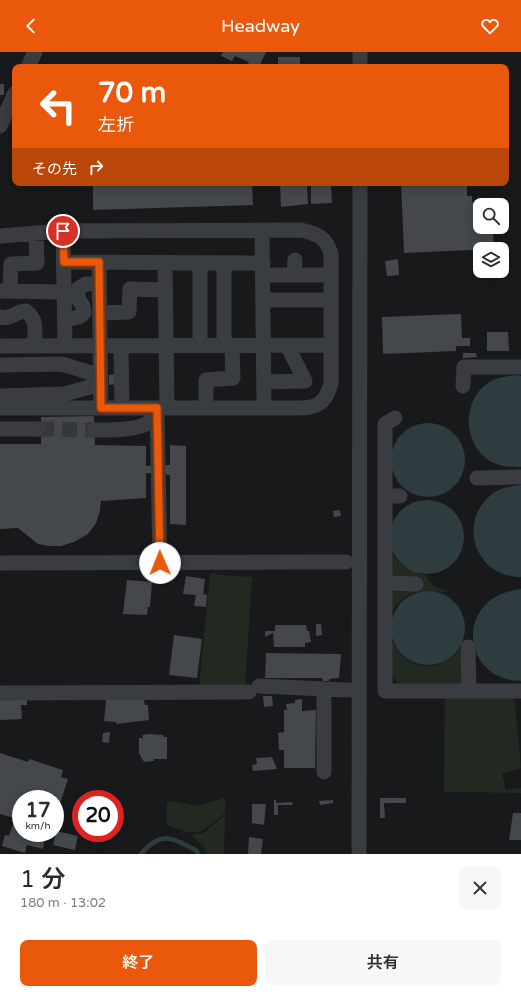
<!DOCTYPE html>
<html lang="ja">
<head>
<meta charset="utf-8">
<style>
	:root { --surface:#fff; --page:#f7f7f7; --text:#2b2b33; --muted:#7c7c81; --accent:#ea580c }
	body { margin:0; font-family:"Varela Round","Noto Sans JP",sans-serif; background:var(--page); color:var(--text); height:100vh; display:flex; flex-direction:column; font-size:15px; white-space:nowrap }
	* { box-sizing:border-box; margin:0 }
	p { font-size:13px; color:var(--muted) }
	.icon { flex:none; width:22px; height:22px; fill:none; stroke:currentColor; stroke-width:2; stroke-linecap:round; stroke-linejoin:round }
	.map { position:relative; height:802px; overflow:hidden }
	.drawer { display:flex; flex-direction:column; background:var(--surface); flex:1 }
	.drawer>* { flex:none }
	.hud { position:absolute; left:12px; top:12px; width:497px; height:122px; border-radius:8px; box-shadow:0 2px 10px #0003; background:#ea580c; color:#fff; overflow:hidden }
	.controls { position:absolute; left:473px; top:146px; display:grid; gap:8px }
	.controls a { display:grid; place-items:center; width:36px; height:36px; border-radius:8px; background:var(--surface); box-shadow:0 2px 10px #0003; font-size:20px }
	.speed { position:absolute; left:12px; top:738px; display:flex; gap:8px; font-size:20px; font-weight:700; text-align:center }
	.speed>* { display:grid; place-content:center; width:52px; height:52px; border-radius:50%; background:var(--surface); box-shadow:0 2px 10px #0003; line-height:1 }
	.speed small { font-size:10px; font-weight:400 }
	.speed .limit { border:6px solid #d22; background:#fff; color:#111 }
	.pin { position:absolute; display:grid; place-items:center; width:34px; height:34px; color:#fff; margin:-17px; border:2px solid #fff; border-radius:50%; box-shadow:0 1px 4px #0007 }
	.me { position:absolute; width:44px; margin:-22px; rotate:359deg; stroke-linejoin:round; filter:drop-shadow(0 0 3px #0008) }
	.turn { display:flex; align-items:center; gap:14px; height:84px; padding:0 20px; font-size:18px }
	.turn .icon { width:52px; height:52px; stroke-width:2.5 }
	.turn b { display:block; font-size:28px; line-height:34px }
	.then { display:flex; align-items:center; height:38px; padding:0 20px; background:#0003; gap:8px; font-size:15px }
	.round { display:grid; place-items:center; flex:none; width:42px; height:42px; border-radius:8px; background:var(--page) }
	.headline { display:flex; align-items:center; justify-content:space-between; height:68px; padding:0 20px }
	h1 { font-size:24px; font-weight:600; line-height:30px }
	.action { display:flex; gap:8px; margin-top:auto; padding:8px 20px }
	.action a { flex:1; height:46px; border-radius:8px; background:var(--accent); color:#fff; font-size:16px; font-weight:600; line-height:46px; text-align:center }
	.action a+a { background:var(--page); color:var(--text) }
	header { display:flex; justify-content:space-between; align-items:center; height:52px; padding:0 20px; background:var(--accent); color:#fff; font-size:18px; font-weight:600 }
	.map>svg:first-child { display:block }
	.green { fill:#212920 }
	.water { fill:#2e3c40 }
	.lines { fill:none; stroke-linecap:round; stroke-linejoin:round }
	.stream { stroke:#2e3c40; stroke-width:4.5 }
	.building { fill:#44474b }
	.minor-tunnel { stroke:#35383b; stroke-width:15; stroke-dasharray:15 8; stroke-linecap:butt }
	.minor { stroke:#393c40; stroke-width:15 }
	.route-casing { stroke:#983908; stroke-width:10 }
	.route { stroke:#ea580c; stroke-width:7 }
</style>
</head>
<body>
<header><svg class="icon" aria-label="back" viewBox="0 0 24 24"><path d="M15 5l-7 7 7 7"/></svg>Headway<svg class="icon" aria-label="heart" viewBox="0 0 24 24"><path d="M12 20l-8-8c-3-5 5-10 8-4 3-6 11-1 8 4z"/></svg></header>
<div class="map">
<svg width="521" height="802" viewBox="0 0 521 802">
	<rect width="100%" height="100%" fill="#18191b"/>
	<!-- green -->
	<path class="green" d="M390 498C398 513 409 519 426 523 430 533 437 536 448 539 436 544 423 535 409 543 358 572 418 651 462 594V633H402L397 630 392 624 389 526Z
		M210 522 252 525 245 636H199Z
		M514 642 521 716 502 722 506 738 521 736V741L444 740 445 644Z
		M225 746V761C197 783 200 785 166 773L167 751 173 749 198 754Z
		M225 763 224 802H207L205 796 191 783 203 781Z"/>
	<!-- water -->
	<path class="water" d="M517 323 521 324V415C511 415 503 415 494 411 463 396 460 350 488 331 497 325 507 324 517 323Z
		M391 408a37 37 0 1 1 74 0a37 37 0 1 1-74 0Z
		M521 433V525C476 526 456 470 492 442 500 436 511 434 521 433Z
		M390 485a37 37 0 1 1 74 0a37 37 0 1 1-74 0Z
		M521 537V629C461 629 453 544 521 537Z
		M391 576a37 37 0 1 1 74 0a37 37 0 1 1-74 0Z"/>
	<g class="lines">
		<!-- stream -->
		<path class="stream" d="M141 802C161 778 173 786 197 799L198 802"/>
	</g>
	<!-- building -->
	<path class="building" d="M223 0H266L259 15H246L249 10 235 4 232 9 221 4Z
		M278 5H300V15H278Z
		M0 32H4V43H0Z
		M93 131H252L253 153 93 158Z
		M280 131H307L308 152 281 155Z
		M311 131H331L332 151 311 152Z
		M401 131H467V144H472V150H492V153H480V175H493L494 197 404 201Z
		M398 207 399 223 387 224 385 209Z
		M461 262 462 286H470V294H456V299L383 302 382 265Z
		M487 280H508L509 299H487Z
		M463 301H476L477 305 463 306Z
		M116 322V332L109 333V323Z
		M94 364 95 393 146 394V414L170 413V393L186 394V473L170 472V423L146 421V446L101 449 100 459 96 471 88 482 74 490 61 494H49L38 492 18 476 0 477V392H41V365Z
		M340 458 341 464 334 465 333 459Z
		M186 524 205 527 203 542 207 543 206 555 194 554 196 543 183 542Z
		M127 528 152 530 150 555H148L147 563 123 562Z
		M316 572H321L322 583 316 584Z
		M275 573H306L307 579H309L311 590 305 591V595H274L273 581 265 585V579H275Z
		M174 583 202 587 197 626 169 623Z
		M266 601 341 602 339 626 329 627V629H323L322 626H265Z
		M0 644H27V653H21L22 667 0 668Z
		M263 644H272L273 654 264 655Z
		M143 645 145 653H148L149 668 116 672V670L104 669 106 648Z
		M302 647V659L316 658 315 716H284V698H279L278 681 284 680V658H287L286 652 295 651V648Z
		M110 680 109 691 102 690 103 681Z
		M149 682 163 683 164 685H167V707H154V709L144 710 139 701V686H143L142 683Z
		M0 701 28 710 29 707 63 718 61 725 68 727 58 758 55 757V747H21V768L0 762Z
		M272 705 277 717 253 719 252 713 257 712 256 706Z
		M380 746H406V751H384L385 766H380Z
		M274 748H276V751L292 750 293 753H278V763H274Z
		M333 748V751L320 753 319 749Z
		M252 752H266L264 773 252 771Z
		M513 761H521V788H509Z
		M14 769 21 770V781H40L45 783 43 797 27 793 25 801 2 794 5 783 9 784Z
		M56 779 78 784 75 798 53 793Z
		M249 785 263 787 261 802H248Z"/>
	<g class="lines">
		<!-- minor-tunnel -->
		<path class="minor-tunnel" d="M39 377 95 378"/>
		<!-- minor -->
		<path class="minor" d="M28 15 35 0
			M360 15V0
			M0 74 15 41
			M262 178 264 356
			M63 179 65 294
			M0 184 63 179 301 178C318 182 326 185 331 202V331C327 348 319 356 301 356H0
			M64 210 263 211
			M99 210 101 356
			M165 211 167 356
			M263 223H331
			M294 223 295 208
			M1 239 65 240
			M10 239 11 212 37 211 36 181
			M263 248H331
			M100 261 129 260 130 237 165 238
			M0 265C11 268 16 259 26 259 38 268 35 280 34 294
			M65 268 79 265 84 261 83 254 77 245 79 236 86 232 99 231
			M200 293V211
			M224 293V211
			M0 294 331 293
			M121 294 122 356
			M0 313 62 312 101 324
			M264 330 305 329 287 293
			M463 334 464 315H521
			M0 344 64 342 101 332
			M157 356 160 511
			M206 356V328L233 326 232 293
			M395 366 385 372V639H521
			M0 377H39
			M95 378C109 378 142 379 151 368 154 365 154 360 154 356
			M477 426 521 425
			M385 444H400
			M0 511 346 510
			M385 531 416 532
			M468 595 469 639
			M259 634 346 638 359 637
			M324 637V720
			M0 641 249 640
			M359 802 360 131"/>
	</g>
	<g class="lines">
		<defs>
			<path id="route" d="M63 179 64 210H99L101 356H157L160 511"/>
		</defs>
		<!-- route casing -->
		<use href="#route" class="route-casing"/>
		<!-- route -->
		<use href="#route" class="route"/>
	</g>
</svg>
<div class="controls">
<a><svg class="icon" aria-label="search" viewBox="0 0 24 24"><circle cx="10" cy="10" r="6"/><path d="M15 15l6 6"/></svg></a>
<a><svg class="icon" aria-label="layers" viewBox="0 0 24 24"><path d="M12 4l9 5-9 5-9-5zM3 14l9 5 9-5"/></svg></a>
</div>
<div class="speed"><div>17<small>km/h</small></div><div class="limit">20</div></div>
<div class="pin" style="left:63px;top:179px;background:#d93025"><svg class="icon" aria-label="arrive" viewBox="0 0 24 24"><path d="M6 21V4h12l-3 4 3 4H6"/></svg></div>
<svg class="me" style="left:160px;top:511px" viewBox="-20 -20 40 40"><circle r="19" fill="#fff"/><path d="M0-13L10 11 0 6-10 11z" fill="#ea580c"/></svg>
<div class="hud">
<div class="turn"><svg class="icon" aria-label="left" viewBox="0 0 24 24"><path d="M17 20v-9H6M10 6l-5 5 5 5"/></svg><div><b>70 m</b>左折</div></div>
<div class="then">その先<svg class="icon" aria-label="right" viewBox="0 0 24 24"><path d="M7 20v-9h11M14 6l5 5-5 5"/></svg></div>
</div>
</div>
<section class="drawer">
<div class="headline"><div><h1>1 分</h1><p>180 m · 13:02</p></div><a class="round"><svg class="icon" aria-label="close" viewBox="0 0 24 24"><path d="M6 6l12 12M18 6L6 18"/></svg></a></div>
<div class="action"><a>終了</a><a>共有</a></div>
</section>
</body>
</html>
